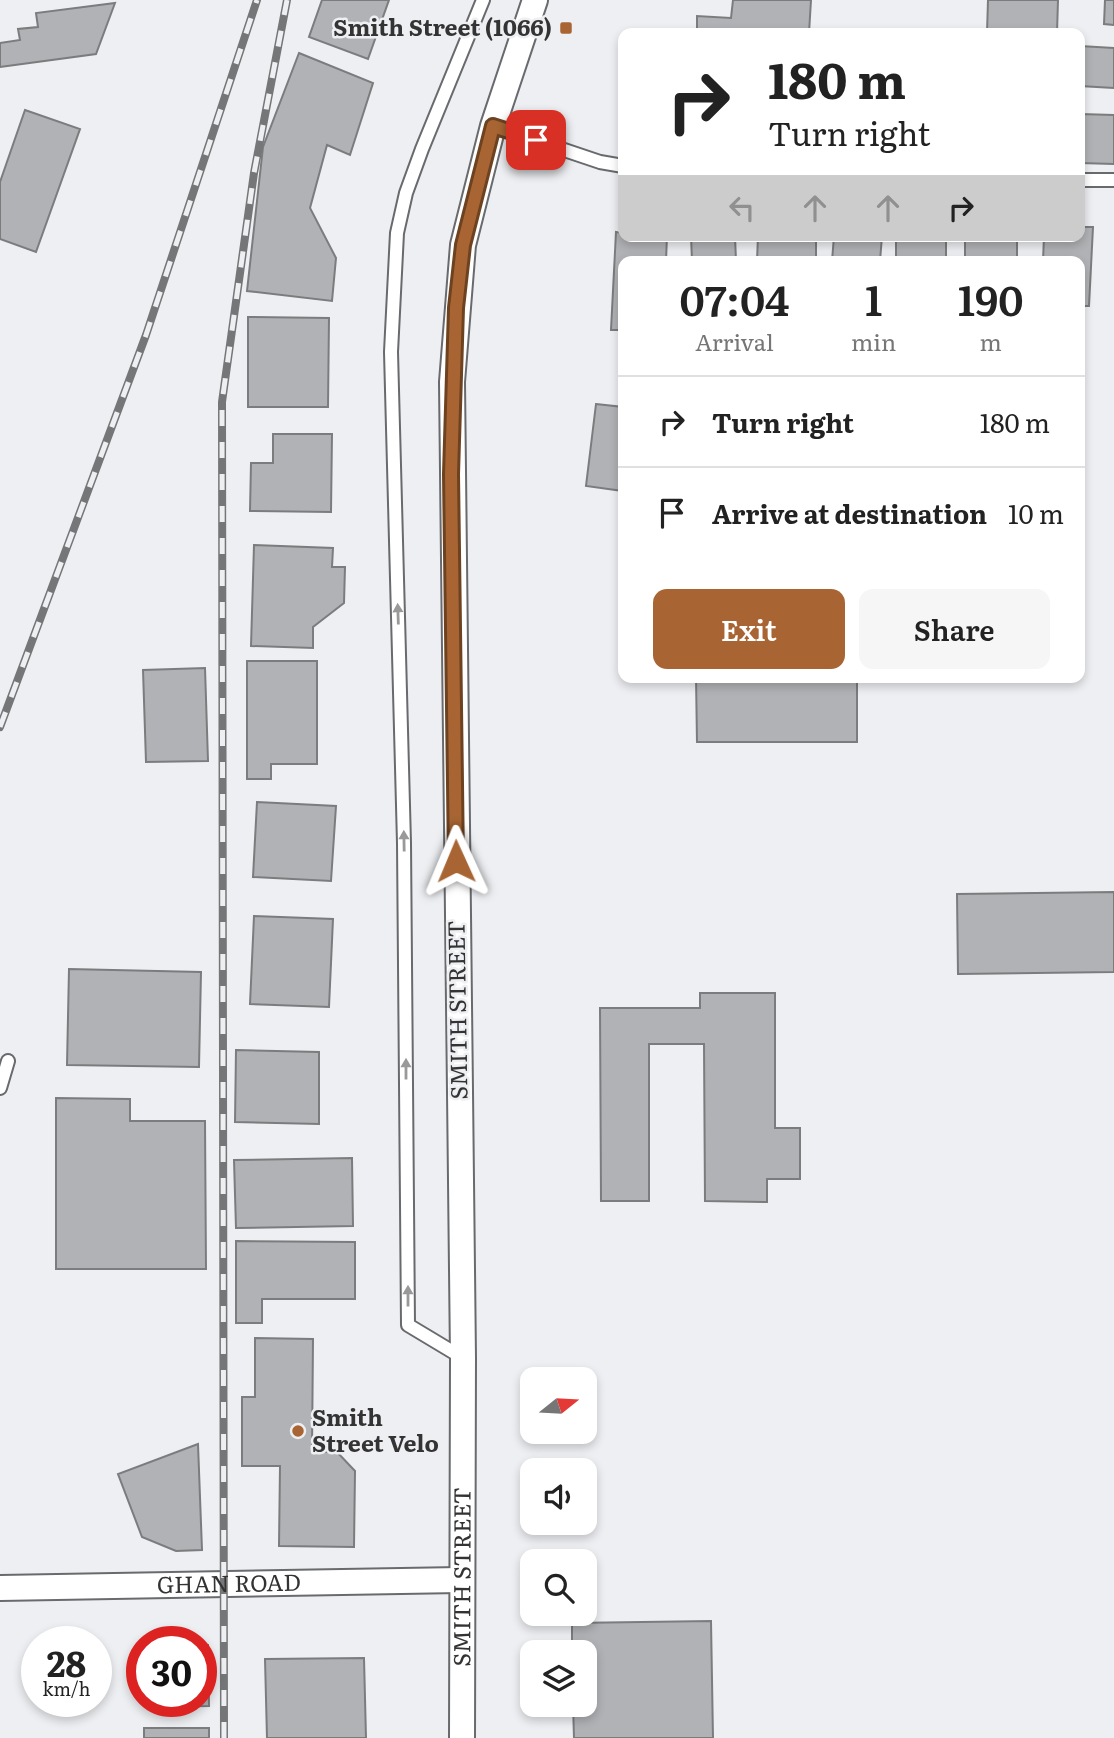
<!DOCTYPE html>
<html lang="en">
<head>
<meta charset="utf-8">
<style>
	:root { --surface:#fff; --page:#f6f6f6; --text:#222; --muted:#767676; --line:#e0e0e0; --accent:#a86533 }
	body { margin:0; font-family:Literata,serif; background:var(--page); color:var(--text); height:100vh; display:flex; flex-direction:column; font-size:26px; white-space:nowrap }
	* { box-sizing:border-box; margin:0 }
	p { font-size:23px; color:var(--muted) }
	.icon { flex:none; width:38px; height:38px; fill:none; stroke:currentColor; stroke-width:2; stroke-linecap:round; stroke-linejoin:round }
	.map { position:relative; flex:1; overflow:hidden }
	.drawer { position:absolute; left:618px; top:256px; width:467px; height:427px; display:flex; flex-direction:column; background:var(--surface); border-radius:14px; box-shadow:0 4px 10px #0003 }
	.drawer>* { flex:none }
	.top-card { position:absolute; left:618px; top:28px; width:467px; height:214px; border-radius:14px; box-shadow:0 4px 10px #0003; background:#fff; color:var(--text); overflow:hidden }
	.needle { width:46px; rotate:72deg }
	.controls { position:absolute; left:520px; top:1367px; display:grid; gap:14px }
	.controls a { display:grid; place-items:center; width:77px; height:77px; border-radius:14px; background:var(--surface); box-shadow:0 4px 10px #0003; font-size:35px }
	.speed { position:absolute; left:21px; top:1626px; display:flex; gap:14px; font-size:35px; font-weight:700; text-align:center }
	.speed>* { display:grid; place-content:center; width:91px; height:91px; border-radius:50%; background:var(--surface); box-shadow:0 4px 10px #0003; line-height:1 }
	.speed small { font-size:18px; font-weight:400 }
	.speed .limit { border:10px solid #d22; background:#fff; color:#111 }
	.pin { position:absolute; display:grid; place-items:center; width:60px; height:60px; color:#fff; margin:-30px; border-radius:14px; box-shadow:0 4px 10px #0006 }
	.me { position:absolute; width:77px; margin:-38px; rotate:359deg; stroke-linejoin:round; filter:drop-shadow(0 0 5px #0008) }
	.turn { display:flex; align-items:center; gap:24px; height:147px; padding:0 35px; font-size:32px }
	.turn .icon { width:91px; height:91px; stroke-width:2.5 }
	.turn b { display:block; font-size:49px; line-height:60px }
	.lanes { display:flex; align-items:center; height:66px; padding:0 35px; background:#0003; justify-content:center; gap:35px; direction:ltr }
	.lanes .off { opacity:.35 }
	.eta { display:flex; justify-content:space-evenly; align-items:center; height:119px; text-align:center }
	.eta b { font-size:42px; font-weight:600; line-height:49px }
	.button { display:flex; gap:14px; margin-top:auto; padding:14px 35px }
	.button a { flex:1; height:80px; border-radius:14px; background:var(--accent); color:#fff; font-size:28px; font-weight:600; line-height:80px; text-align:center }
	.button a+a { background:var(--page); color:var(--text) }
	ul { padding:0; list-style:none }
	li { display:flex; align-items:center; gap:21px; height:91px; padding:0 35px; border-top:2px solid var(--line) }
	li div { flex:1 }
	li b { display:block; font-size:26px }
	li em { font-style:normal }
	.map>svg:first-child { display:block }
	.building { fill:#b1b2b5; stroke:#7b7c7e; stroke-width:2 }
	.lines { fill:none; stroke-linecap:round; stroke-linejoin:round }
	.service-casing { stroke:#696a6d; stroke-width:16 }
	.minor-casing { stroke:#696a6d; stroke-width:28 }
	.service { stroke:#fff; stroke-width:12 }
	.minor { stroke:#fff; stroke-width:24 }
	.rail-casing { stroke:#757677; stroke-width:8 }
	.rail { stroke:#eeeff2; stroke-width:5; stroke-dasharray:16; stroke-linecap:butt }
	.oneway { fill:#99999a }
	.route-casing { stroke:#6d4221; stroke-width:18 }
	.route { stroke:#a86533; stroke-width:12 }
	.poi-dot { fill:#a86533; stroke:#eeeff2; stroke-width:2.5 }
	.labels { text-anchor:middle; stroke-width:5; stroke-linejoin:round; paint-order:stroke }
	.poi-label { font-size:23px; font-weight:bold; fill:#333334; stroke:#eeeff2; text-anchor:end }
	.street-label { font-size:23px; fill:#333334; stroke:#eeeff2 }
</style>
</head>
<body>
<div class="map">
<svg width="1114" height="1738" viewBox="0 0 1114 1738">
	<rect width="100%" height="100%" fill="#eeeff2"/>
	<!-- building -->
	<path class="building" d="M322 0H389L368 59 309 37Z
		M733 0H811L809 33H697V16L731 18Z
		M988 0H1058L1057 33H987Z
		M1105 0H1114V25L1104 24Z
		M115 3 96 54 0 67V43L20 40 18 29 38 27 36 13Z
		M1080 46 1114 48V88L1080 86Z
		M299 53 373 83 350 155 327 145 310 208 336 258 332 301 247 291 263 147Z
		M25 110 80 129 36 252 0 239V182Z
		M1080 114 1114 115V164L1080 163Z
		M1080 227H1093L1089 306H1080V261H1043L1044 236H1080Z
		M616 232 623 233V236H667L666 261H623V330H611Z
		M691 236H735L736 261H692Z
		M758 236H816V261H757Z
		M834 236H882L880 261H832Z
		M896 236H946V261H896Z
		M965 236H1017V261H965Z
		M248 317 329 318 328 407H248Z
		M596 404 623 407V491L586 486Z
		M273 434H332L331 512 250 511 251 463H273Z
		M254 545 333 548 332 567H345L344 603 313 627V648L251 646Z
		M247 661H317V764H271V779H247Z
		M205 668 208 761 146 762 143 670Z
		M696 677H857V742H697Z
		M257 802 336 806 331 881 253 877Z
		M1114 892V972L958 974 957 894Z
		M254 916 333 919 329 1007 250 1004Z
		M69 969 201 972 199 1067 67 1065Z
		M700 993H775V1128H800V1179H767V1202L705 1201 704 1044H649V1201H601L600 1008H700Z
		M236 1050 319 1052V1124L235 1122Z
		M56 1098 130 1099V1121H205L206 1269H56Z
		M352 1158 353 1226 236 1228 234 1160Z
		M236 1241 355 1242V1299H262V1323H236Z
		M255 1338 313 1339 312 1452H337L355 1471 354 1547 279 1546 280 1466H242V1397H255Z
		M198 1444 202 1550 176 1551 142 1537 118 1474Z
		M711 1621 713 1738H574L573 1704H584V1652H572V1623Z
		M201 1645H208L209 1706 148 1707V1701H201Z
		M364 1658 366 1738H267L265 1659Z
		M144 1728H209V1738H144Z"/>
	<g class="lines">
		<defs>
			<path id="service" d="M493 126 600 162 623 166
				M1080 180H1114
				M0 1088 8 1061
				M463 1358 408 1325 404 843 391 352 397 233 406 193 422 149 483 0"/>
			<g id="minor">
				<path id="s1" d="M0 1588 460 1580"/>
				<path id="s2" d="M462 1738 463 1358 452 382 463 245 493 126 535 0"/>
			</g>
		</defs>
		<!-- service casing -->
		<use href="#service" class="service-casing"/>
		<!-- minor casing -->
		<use href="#minor" class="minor-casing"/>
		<!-- service -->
		<use href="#service" class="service"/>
		<!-- minor -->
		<use href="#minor" class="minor"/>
		<defs>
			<path id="rail" d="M0 727 146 335 257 0
				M224 1738 222 402 254 173 287 0"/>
		</defs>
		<!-- rail casing -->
		<use href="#rail" class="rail-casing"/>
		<!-- rail -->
		<use href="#rail" class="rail"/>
	</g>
	<!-- one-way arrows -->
	<defs><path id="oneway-solid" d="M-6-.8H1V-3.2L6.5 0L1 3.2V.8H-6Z" transform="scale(1.75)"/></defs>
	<g class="oneway">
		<use href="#oneway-solid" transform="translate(398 614) rotate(-92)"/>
		<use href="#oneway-solid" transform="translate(404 841) rotate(-91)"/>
		<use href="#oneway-solid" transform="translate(406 1069) rotate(-90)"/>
		<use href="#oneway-solid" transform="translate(408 1296) rotate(-90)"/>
	</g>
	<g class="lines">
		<defs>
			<path id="route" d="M456 861 451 474 456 308 463 245 493 126 536 140"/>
		</defs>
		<!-- route casing -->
		<use href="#route" class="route-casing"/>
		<!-- route -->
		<use href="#route" class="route"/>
	</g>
	<!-- markers -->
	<g class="poi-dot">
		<rect x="559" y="21" width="14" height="14" rx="3.5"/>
		<circle cx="298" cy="1431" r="7"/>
	</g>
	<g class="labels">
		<!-- poi labels -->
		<g class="poi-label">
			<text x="552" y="36">Smith Street (1066)</text>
			<text x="312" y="1426" text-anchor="start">Smith<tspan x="312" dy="26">Street Velo</tspan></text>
		</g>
		<!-- street labels -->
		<g class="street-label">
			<text transform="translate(458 1010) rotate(-91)" y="8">SMITH STREET</text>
			<text dy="8" stroke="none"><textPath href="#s2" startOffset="161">SMITH STREET</textPath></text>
			<text dy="8" stroke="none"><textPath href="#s1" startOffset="229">GHAN ROAD</textPath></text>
		</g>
	</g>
</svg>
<div class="controls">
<a><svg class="needle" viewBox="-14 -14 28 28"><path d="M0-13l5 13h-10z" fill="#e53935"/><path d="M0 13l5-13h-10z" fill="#767676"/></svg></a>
<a><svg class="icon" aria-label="sound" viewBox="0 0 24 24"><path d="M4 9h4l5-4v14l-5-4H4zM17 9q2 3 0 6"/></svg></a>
<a><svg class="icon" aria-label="search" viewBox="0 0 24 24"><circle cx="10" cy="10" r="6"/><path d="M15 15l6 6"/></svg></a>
<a><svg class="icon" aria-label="layers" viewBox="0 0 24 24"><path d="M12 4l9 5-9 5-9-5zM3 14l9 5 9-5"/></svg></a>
</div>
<div class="speed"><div>28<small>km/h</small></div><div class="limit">30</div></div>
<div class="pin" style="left:536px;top:140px;background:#d93025"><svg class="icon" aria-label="arrive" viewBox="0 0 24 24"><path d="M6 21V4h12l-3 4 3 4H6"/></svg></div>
<svg class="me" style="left:456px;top:861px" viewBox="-20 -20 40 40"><path d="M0-17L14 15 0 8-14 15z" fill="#a86533" stroke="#fff" stroke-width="4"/></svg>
<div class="top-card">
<div class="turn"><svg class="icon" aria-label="right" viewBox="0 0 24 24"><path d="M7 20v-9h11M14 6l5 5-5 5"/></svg><div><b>180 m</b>Turn right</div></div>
<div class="lanes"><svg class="icon off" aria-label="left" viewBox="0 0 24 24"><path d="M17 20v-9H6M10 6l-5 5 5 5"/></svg><svg class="icon off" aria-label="ahead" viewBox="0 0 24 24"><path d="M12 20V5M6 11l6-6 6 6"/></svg><svg class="icon off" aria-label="ahead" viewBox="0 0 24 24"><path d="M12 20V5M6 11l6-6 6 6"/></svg><svg class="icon" aria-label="right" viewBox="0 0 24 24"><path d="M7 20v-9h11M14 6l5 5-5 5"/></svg></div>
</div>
<section class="drawer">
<div class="eta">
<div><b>07:04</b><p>Arrival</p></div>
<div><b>1</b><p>min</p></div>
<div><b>190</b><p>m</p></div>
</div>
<ul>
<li><svg class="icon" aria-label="right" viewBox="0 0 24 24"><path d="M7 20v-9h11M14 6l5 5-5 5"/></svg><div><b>Turn right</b></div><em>180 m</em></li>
<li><svg class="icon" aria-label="arrive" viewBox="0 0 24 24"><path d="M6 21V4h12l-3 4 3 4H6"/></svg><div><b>Arrive at destination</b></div><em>10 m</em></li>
</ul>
<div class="button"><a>Exit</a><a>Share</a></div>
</section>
</div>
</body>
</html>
